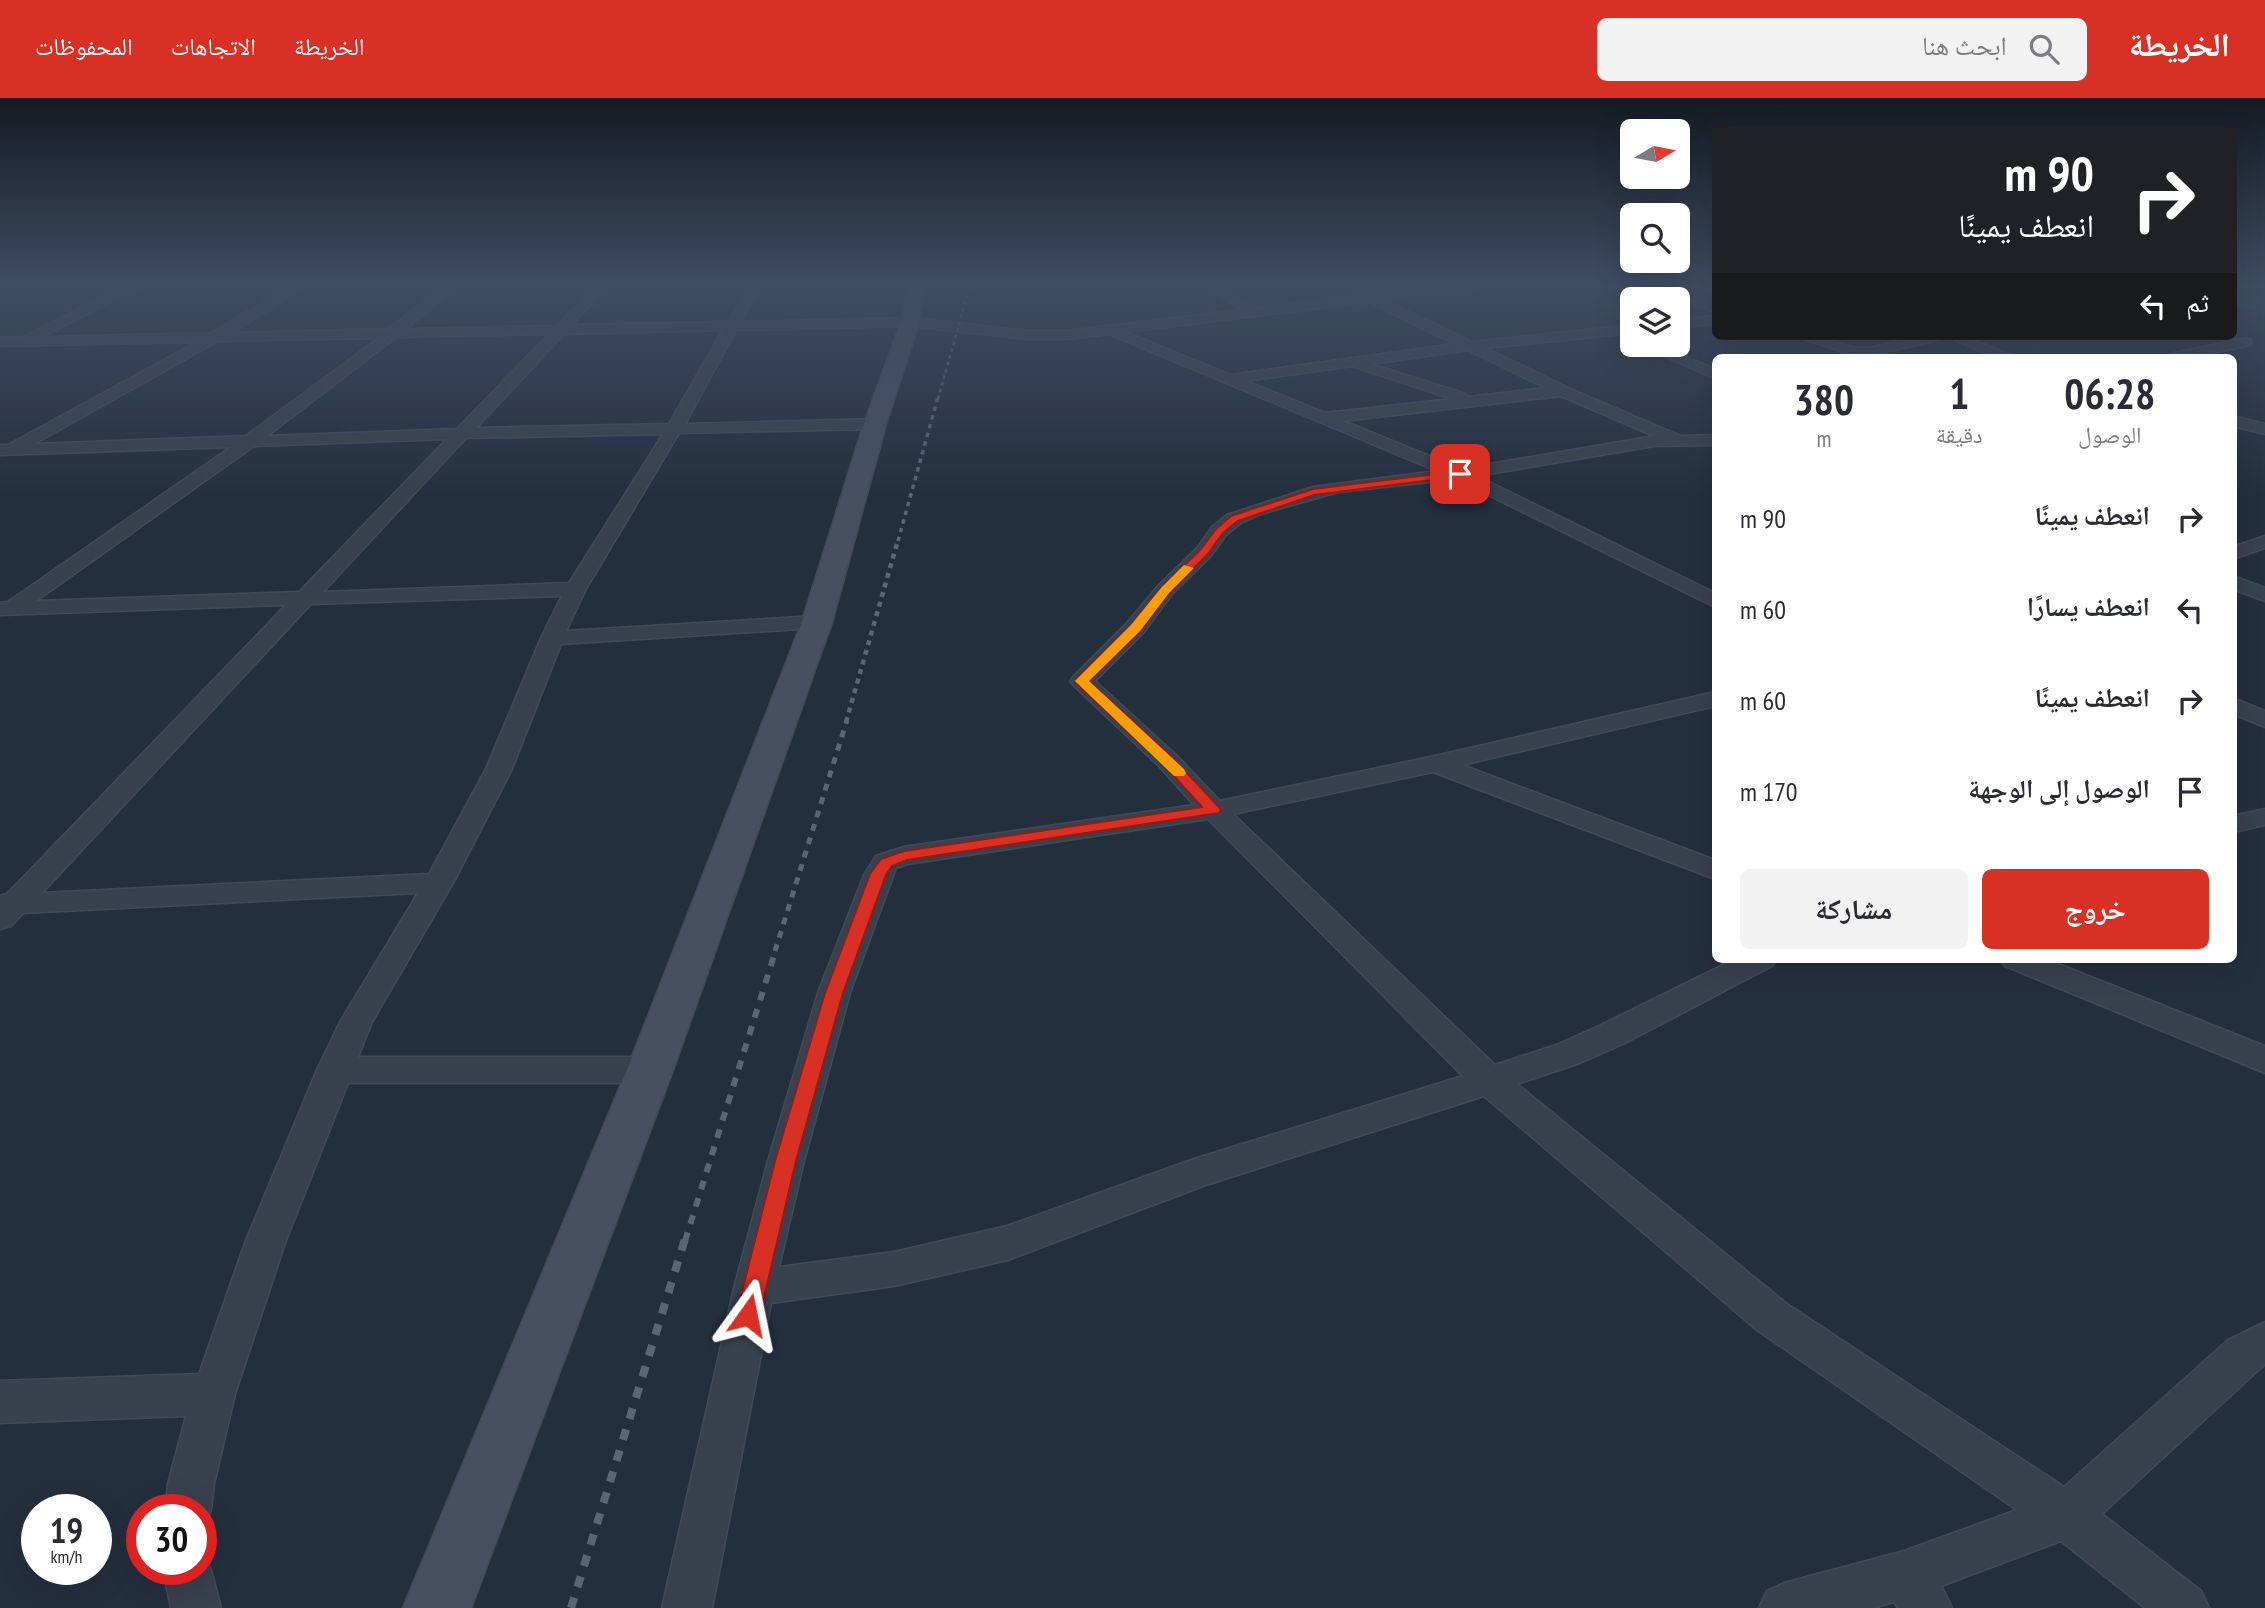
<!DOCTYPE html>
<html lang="ar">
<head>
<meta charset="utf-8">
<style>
	:root { --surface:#fff; --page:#f2f2f3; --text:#2b2b33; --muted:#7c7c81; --accent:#d93025 }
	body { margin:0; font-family:"PT Sans Narrow","Noto Naskh Arabic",sans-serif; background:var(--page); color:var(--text); direction:rtl; height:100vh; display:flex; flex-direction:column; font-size:26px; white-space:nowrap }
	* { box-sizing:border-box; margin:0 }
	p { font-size:23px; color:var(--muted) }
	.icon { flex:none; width:38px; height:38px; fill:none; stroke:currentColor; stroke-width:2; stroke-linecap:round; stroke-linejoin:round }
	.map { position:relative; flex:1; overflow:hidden; direction:ltr }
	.details { position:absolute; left:1712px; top:256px; width:525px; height:609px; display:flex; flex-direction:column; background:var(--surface); border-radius:10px; box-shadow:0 7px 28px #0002; direction:rtl }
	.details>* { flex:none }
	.hud { position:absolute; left:1712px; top:28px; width:525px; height:214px; border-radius:10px; box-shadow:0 7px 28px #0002; direction:rtl; background:#202124; color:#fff; overflow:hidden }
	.needle { width:46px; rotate:80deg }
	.tools { position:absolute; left:1620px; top:21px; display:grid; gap:14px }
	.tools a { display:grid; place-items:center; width:70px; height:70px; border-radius:10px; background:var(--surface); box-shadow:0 7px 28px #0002; font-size:35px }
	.speed { position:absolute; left:21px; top:1396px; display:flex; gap:14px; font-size:35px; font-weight:700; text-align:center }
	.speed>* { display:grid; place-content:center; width:91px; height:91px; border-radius:50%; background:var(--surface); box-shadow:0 7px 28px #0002; line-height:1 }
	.speed small { font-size:18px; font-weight:400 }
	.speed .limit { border:10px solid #d22; background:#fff; color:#111 }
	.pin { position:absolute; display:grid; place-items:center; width:60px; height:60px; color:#fff; margin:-30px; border-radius:14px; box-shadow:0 4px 10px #0006 }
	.me { position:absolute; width:77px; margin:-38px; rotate:12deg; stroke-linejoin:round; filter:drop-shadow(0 0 5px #0008) }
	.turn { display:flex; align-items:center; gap:24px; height:147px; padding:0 28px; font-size:32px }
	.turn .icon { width:91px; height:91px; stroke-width:2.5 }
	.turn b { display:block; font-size:49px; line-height:60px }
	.then { display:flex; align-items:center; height:66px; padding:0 28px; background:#0003; gap:14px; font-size:26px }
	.eta { display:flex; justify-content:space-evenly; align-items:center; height:119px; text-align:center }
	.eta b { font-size:42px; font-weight:700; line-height:49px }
	.button { display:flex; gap:14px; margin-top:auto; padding:14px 28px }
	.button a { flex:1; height:80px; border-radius:10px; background:var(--accent); color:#fff; font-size:28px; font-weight:700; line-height:80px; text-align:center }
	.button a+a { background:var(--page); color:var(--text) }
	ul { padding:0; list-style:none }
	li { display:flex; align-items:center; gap:21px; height:91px; padding:0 28px }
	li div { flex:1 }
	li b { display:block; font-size:26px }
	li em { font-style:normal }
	header { display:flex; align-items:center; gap:42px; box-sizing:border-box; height:98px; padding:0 35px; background:var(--accent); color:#fff }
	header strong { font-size:33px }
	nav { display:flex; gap:38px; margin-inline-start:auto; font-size:24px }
	.search { width:490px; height:63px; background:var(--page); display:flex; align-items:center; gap:18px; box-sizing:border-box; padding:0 24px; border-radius:10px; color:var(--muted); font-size:26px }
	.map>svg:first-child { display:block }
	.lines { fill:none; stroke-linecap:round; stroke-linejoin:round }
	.minor-casing { stroke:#414a57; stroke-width:3 }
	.secondary-casing { stroke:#414a57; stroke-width:3 }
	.minor { fill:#38414e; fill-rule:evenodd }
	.secondary { fill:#465061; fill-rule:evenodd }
	.rail-far5 { stroke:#5a6575; stroke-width:2.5; stroke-dasharray:3.5 3.5; stroke-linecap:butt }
	.rail-far4 { stroke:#5a6575; stroke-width:3.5; stroke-dasharray:4.5 4.5; stroke-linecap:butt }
	.rail-far3 { stroke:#5a6575; stroke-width:4.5; stroke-dasharray:5 5; stroke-linecap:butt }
	.rail-far2 { stroke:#5a6575; stroke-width:5; stroke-dasharray:7 7; stroke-linecap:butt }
	.rail-far1 { stroke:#5a6575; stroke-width:6; stroke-dasharray:9 9; stroke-linecap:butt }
	.rail { stroke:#5a6575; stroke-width:8; stroke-dasharray:11 11; stroke-linecap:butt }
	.route { fill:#d93025; stroke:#8d1f18; stroke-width:2 }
	.slow { fill:#f59e0b }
</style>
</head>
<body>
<header>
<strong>الخريطة</strong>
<div class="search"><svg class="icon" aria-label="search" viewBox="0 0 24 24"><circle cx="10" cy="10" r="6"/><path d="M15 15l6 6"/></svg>ابحث هنا</div>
<nav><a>الخريطة</a><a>الاتجاهات</a><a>المحفوظات</a></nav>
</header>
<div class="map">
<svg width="2265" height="1510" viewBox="0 0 2265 1510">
	<rect width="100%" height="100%" fill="#242f3e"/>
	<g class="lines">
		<defs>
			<path id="minor" d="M127 187H143L43 239 212 235 292 187H307L232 235 389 231 444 187H458L406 231 557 228 596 187H609L572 227 728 224 749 187H761L741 224 910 220 1028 233H1067L1242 212 1202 187H1217L1257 210 1445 187H1482L1476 191 1385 202 1472 244 1633 227V235L1486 250 1568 290 1680 338 1715 337V347L1654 348 1477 378 1715 495V509L1456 381 1338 394 1261 416 1241 425 1226 437 1211 458 1172 496 1143 535 1095 583 1176 657 1220 703 1435 658 1715 594V608L1462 667 1715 762V781L1433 674 1233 716 1495 967 1556 947 1601 927 1735 861H1777L1772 868 1625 945 1580 965 1517 986 1787 1206 2064 1389 2228 1242 2265 1224V1266L2102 1416 2201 1493 2209 1510H2145L2061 1443 1941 1488 1952 1510H1898L1894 1504 1873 1510H1759L1767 1493 1784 1485 1904 1453 2017 1412 1757 1232 1484 998 1203 1088 1008 1162 894 1188 771 1205 712 1510H662L734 1190 768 1063 818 895 864 777 876 758 904 749 1194 707 1158 667 1074 588 1070 583 1074 578 1127 525 1158 488 1197 450 1212 429 1227 417 1313 389 1437 373 1109 236 1067 241H1028L910 228 736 232 685 326 875 321 883 326 875 331 679 335 586 491 566 533 817 518 825 519 828 524 825 529 817 530 561 546 512 671 453 785 372 924 358 959H650L662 963 667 972 662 981 650 985H348L285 1145 235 1296 214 1386 211 1412 204 1428 201 1430V1412H165L168 1386 186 1318 0 1325V1283L199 1276 245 1145 317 972 340 924 418 795 23 815 11 828 0 831V798L7 796 286 507 0 517V505L8 504 231 349 0 357V347H8L197 244 0 248V240L23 239ZM1369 204 1455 246 1230 277 1125 234ZM723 232 669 326 476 330 564 236ZM549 236 457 331 267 338 396 239ZM379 240 246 338 34 346 218 243ZM1468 252 1546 290 1468 299 1466 296 1371 266ZM1352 268 1452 301 1325 315 1246 283ZM1561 298 1654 338 1461 371 1343 323ZM663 336 569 485 323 494 466 340ZM447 341 299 494 36 503 254 348ZM562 498 541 540 486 671 429 776 42 795 311 506ZM1208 721 1463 978 1194 1061 1007 1128 894 1154 779 1169 804 1063 850 895 896 770 908 766Z
				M1637 187H1656L1715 206V214Z
				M2233 197 2265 205V213L2233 205Z
				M1715 218V226L1678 230V222Z
				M1796 238H1817L1856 250H1869L1919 238H1943L1941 241 1869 258H1855Z
				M1946 238H1965L2014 259H1995Z
				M2246 240 2251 241V247L2194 259H2167L2174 255Z
				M1638 247H1656L1715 271V280Z
				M2233 318 2265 326V336L2233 328Z
				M2265 438V450L2233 461V449Z
				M2233 478 2265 490V503L2233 491Z
				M2233 600 2265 613V629L2233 616Z
				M2265 711V727L2233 734V718Z
				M2000 861H2046L2265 948V975L2005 868Z
				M201 1454 211 1472 221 1510H171L163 1472H201Z"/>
			<path id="secondary" d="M909 187H925L919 224 886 326 832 524 673 972 471 1510H403L627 972 802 524 864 326 901 224Z"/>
		</defs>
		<!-- minor casing -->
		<use href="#minor" class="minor-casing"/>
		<!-- secondary casing -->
		<use href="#secondary" class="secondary-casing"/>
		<!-- minor -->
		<use href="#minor" class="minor"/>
		<!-- secondary -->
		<use href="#secondary" class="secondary"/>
		<!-- rail-far5 -->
		<path class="rail-far5" d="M938 301 970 187"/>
		<!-- rail-far4 -->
		<path class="rail-far4" d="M898 443 938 299"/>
		<!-- rail-far3 -->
		<path class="rail-far3" d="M846 624 898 442"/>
		<!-- rail-far2 -->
		<path class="rail-far2" d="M775 853 847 622"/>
		<!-- rail-far1 -->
		<path class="rail-far1" d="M685 1143 776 851"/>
		<!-- rail -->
		<path class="rail" d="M571 1510 685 1141"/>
	</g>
	<!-- sky -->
	<linearGradient id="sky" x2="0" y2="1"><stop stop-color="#141a22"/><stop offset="0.47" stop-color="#3f4d63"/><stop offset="1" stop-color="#3f4d63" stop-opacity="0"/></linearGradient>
	<rect width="2265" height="399" fill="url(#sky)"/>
	<!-- route -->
	<path class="route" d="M1460 373 1464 376 1463 378 1314 397 1238 423 1223 435 1208 456 1169 495 1140 533 1089 583 1172 659 1219 709 1221 712 1219 715 907 762 892 768 886 777 843 895 796 1063 760 1217 756 1225 748 1228 740 1225 736 1217 775 1063 825 895 870 776 881 761 904 753 1202 709 1162 665 1077 586V580L1131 527 1161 490 1200 452 1216 431 1231 418 1313 391Z"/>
	<!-- slow -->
	<path class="slow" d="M1184 467 1194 470 1169 495 1140 533 1089 583 1184 671 1186 675 1184 678H1174L1075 583 1131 527 1161 490Z"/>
</svg>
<div class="tools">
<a><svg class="needle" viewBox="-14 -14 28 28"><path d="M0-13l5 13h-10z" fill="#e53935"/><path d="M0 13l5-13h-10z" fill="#7c7c81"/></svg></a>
<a><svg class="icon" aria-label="search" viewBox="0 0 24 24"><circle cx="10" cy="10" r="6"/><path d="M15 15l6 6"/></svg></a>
<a><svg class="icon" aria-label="layers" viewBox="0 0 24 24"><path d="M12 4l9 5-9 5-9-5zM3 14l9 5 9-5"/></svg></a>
</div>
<div class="speed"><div>19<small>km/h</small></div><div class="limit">30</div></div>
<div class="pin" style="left:1460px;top:376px;background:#d93025"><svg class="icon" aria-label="arrive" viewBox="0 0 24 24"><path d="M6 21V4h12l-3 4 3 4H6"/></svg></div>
<svg class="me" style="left:748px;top:1217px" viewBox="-20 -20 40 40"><path d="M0-17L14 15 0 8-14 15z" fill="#d93025" stroke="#fff" stroke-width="4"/></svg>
<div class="hud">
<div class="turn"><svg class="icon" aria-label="right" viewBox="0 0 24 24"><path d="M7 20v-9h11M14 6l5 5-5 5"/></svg><div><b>90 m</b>انعطف يمينًا</div></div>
<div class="then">ثم<svg class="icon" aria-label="left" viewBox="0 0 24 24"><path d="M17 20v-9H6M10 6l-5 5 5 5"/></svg></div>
</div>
<section class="details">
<div class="eta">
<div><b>06:28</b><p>الوصول</p></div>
<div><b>1</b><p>دقيقة</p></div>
<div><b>380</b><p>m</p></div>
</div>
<ul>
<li><svg class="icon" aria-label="right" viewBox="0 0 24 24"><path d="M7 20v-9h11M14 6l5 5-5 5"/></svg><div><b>انعطف يمينًا</b></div><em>90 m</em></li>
<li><svg class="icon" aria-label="left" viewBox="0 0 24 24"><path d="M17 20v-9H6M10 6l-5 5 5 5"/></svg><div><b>انعطف يسارًا</b></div><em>60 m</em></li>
<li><svg class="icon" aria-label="right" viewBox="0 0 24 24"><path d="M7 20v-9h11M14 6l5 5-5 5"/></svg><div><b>انعطف يمينًا</b></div><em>60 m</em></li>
<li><svg class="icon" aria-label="arrive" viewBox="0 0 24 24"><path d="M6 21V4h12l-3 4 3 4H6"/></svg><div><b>الوصول إلى الوجهة</b></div><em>170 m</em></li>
</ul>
<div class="button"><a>خروج</a><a>مشاركة</a></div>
</section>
</div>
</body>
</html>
